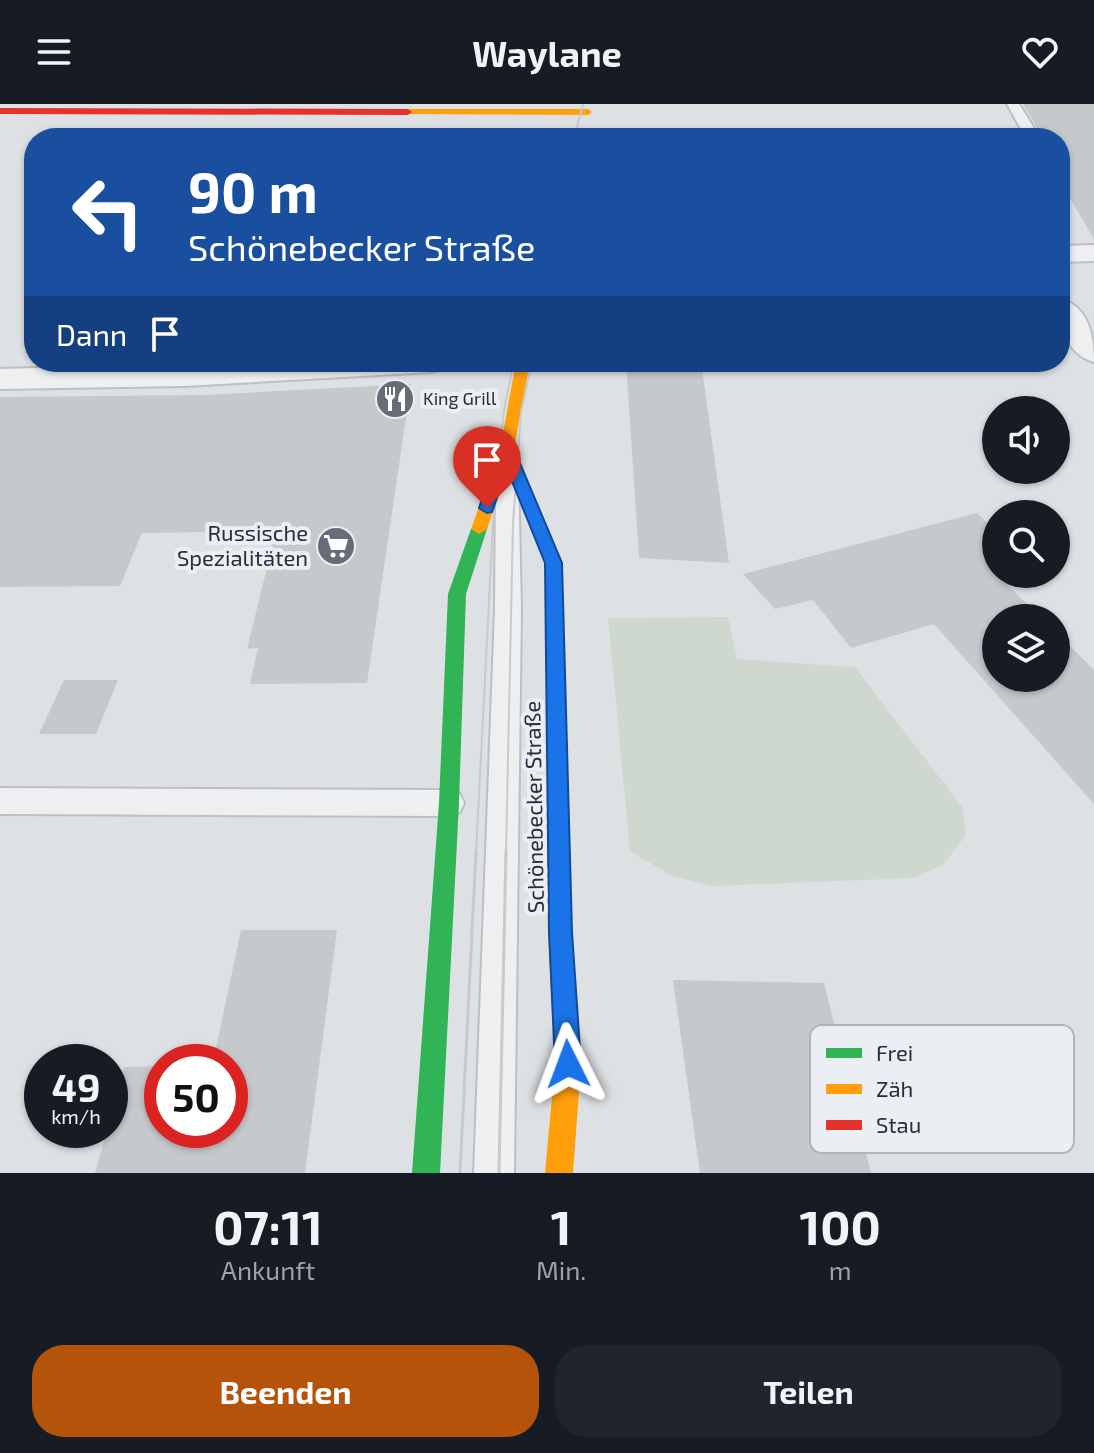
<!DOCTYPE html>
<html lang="de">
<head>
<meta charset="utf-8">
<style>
	:root { --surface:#171b24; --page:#20242c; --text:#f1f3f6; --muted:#9ea1a6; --accent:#b45309 }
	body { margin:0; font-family:"Exo 2",sans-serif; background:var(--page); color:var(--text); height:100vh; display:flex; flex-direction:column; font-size:30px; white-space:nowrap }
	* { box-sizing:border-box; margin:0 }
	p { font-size:26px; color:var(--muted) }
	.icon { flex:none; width:44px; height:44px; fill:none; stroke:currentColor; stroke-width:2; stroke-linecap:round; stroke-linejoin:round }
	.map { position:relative; height:1069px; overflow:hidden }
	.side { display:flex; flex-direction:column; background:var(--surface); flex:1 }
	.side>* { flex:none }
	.hud { position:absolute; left:24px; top:24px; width:1046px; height:244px; border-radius:32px; box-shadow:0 2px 6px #0004; background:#1a4fa0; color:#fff; overflow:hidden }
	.controls { position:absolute; left:982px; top:292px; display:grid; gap:16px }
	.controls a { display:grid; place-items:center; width:88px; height:88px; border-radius:50%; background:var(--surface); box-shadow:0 2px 6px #0004; font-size:40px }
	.speed { position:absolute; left:24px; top:940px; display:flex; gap:16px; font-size:40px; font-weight:700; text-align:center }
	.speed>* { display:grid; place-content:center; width:104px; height:104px; border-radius:50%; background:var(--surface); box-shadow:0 2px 6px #0004; line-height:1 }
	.speed small { font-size:20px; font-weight:400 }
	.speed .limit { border:12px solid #d22; background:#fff; color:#111 }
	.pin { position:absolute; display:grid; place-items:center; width:68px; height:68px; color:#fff; margin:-82px -34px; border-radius:50% 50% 50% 0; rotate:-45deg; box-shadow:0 0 8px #0007 }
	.pin .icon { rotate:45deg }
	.me { position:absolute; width:88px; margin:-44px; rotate:357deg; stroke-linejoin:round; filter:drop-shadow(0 0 6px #0008) }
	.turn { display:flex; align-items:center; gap:28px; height:168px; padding:0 32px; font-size:36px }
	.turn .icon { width:104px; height:104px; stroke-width:2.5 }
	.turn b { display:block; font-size:56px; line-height:68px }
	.then { display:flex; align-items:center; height:76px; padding:0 32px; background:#0003; gap:16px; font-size:30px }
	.eta { display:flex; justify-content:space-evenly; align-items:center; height:136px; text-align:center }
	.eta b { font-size:48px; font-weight:700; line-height:56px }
	.cta { display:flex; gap:16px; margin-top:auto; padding:16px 32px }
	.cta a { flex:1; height:92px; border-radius:32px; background:var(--accent); color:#fff; font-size:32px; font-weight:700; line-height:92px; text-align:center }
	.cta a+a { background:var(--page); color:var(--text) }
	header { display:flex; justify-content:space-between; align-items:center; height:104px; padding:0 32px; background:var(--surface); font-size:36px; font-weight:700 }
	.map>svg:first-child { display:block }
	.green { fill:#cfd8cf }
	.building { fill:#c6c9cc }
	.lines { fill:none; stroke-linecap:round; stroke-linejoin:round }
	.lane-casing { stroke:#bdbfc2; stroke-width:4 }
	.street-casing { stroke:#bdbfc2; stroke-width:4 }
	.lane { fill:#edeff0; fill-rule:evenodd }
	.street { fill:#edeff0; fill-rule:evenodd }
	.fast { fill:#30b455; fill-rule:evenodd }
	.slow { fill:#ff9f0a; fill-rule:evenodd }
	.jam { fill:#e5322d; fill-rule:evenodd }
	.tram-far1 { stroke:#c7c9cb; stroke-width:2 }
	.tram { stroke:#c7c9cb; stroke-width:3 }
	.route { fill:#1a73e8; stroke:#114b97; stroke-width:2 }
	.labels { text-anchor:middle; stroke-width:8; stroke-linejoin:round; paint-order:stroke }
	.far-poi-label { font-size:18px; fill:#262e3c; stroke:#ebeff4; text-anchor:start }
	.poi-label { font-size:22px; fill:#262e3c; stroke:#ebeff4; text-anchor:end }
	.street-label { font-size:22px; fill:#262e3c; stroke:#ebeff4 }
	.key { fill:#ebeff4; stroke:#b0b5bd; stroke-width:2 }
	.key-label { font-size:22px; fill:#262e3c }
</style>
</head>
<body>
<header><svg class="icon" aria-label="menu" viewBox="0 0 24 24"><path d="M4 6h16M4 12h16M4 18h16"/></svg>Waylane<svg class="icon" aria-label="heart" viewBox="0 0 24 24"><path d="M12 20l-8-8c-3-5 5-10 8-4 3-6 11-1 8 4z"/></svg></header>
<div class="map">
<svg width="1094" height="1069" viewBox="0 0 1094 1069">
	<rect width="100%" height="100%" fill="#dee1e4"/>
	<!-- green -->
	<path class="green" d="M728 513 737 555 855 563 962 703 966 731 944 760 914 774 713 782 672 772 630 747 608 514Z"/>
	<!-- building -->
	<path class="building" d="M1023 0H1094V135L1060 77V34H1043Z
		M626 258H701L729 459 639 454Z
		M411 280 367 579 250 580 258 544 247 545 276 427 142 429 120 482 0 483V293L204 291Z
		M977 409 996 427V470L1042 514H996V574H1056V528L1094 566V700L934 520 851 544 813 496 775 505 743 470Z
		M64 576H118L96 630H39Z
		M241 826H337L305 1069H95L107 1026H110V1014L124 963 162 962V1026H230V958H213Z
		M673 876 824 879 871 1069H700Z"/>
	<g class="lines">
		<defs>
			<path id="lane" d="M1007 0H1019L1040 34H1026Z
				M507 358 518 365 521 505 514 1069H474L495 505 496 365Z
				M0 684 449 686 460 690 464 699 460 708 449 712 0 710Z"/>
			<path id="street" d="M1094 141V157L1060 158V142Z
				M1060 195C1089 202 1094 232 1094 258 1065 250 1060 220 1060 195Z
				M259 258H448L443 265 432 268 185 282 0 285V265Z"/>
		</defs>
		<!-- lane casing -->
		<use href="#lane" class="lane-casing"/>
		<!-- street casing -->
		<use href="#street" class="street-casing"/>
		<!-- lane -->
		<use href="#lane" class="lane"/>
		<!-- street -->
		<use href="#street" class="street"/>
		<!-- fast -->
		<path class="fast" d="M479 420 487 425 466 490 459 699 440 1069H412L439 699 448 490 471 425Z"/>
		<!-- slow -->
		<path class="slow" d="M408 5H588L592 8 588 11 405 10Z
			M516 258H530L514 345 487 425 479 430 471 425 500 345Z
			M557 642 564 644 567 650 572 828 581 960 573 1069H545L555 960 548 828 547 650 550 644Z"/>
		<!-- jam -->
		<path class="jam" d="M0 4 408 5 412 8 408 11 0 10Z
			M507 341 514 345 561 459 567 650 564 656 557 658 550 656 547 650 545 459 500 345Z"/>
		<!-- tram-far1 -->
		<path class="tram-far1" d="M574 34 583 0
			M476 749 493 419 504 306 514 258
			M506 749 513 419 521 308 532 258"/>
		<!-- tram -->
		<path class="tram" d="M460 1069 476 747
			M499 1069 506 747"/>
	</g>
	<!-- route -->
	<path class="route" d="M507 340 514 345 562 459 572 828 581 960 577 969 568 973 559 969 555 960 549 828 545 459 507 365 492 408 487 409 479 404 499 345Z"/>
	<!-- icons -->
	<defs>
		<symbol id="restaurant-disc" viewBox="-11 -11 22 22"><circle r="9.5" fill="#666d77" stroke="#ebeff4"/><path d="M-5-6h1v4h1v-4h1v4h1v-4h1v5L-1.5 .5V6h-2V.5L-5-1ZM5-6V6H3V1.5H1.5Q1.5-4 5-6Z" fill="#fff"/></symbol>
		<symbol id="supermarket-disc" viewBox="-11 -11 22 22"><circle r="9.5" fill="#666d77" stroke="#ebeff4"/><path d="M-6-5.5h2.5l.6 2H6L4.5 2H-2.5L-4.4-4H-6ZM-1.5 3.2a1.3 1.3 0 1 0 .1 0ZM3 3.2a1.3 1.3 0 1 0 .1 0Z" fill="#fff"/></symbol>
	</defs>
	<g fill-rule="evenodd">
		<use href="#restaurant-disc" x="373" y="273" width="44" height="44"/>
		<use href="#supermarket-disc" x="314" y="420" width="44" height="44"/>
	</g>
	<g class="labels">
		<!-- far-poi labels -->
		<g class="far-poi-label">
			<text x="423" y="301">King Grill</text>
		</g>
		<!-- poi labels -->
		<g class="poi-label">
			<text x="308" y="437">Russische<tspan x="308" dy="25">Spezialitäten</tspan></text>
		</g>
		<!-- street labels -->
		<g class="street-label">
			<text transform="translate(534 703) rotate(-91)" y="8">Schönebecker Straße</text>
		</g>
	</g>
	<!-- legend -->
	<rect x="810" y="921" width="264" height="128" rx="12" class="key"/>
	<rect x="826" y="944" width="36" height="10" fill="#30b455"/>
	<rect x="826" y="980" width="36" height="10" fill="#ff9f0a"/>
	<rect x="826" y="1016" width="36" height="10" fill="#e5322d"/>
	<g class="key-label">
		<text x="876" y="957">Frei</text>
		<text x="876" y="993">Zäh</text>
		<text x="876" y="1029">Stau</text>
	</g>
</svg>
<div class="controls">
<a><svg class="icon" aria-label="sound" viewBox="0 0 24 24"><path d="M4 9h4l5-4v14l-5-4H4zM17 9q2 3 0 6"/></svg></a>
<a><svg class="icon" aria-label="search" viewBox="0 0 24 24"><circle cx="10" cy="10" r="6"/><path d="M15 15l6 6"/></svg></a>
<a><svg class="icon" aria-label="layers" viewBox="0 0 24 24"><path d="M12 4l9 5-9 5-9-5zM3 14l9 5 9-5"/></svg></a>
</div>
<div class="speed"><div>49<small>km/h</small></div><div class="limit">50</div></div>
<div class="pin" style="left:487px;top:404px;background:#d93025"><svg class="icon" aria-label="arrive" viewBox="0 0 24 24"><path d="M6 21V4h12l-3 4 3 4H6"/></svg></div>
<svg class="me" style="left:568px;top:960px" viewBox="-20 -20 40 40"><path d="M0-17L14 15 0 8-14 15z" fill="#1a73e8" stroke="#fff" stroke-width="4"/></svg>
<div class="hud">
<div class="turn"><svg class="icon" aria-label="left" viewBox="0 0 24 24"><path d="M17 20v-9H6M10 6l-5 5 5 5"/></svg><div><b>90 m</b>Schönebecker Straße</div></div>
<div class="then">Dann<svg class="icon" aria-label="arrive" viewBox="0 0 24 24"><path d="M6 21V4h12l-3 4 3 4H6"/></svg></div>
</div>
</div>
<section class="side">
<div class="eta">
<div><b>07:11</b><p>Ankunft</p></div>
<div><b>1</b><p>Min.</p></div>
<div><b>100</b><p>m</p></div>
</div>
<div class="cta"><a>Beenden</a><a>Teilen</a></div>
</section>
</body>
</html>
